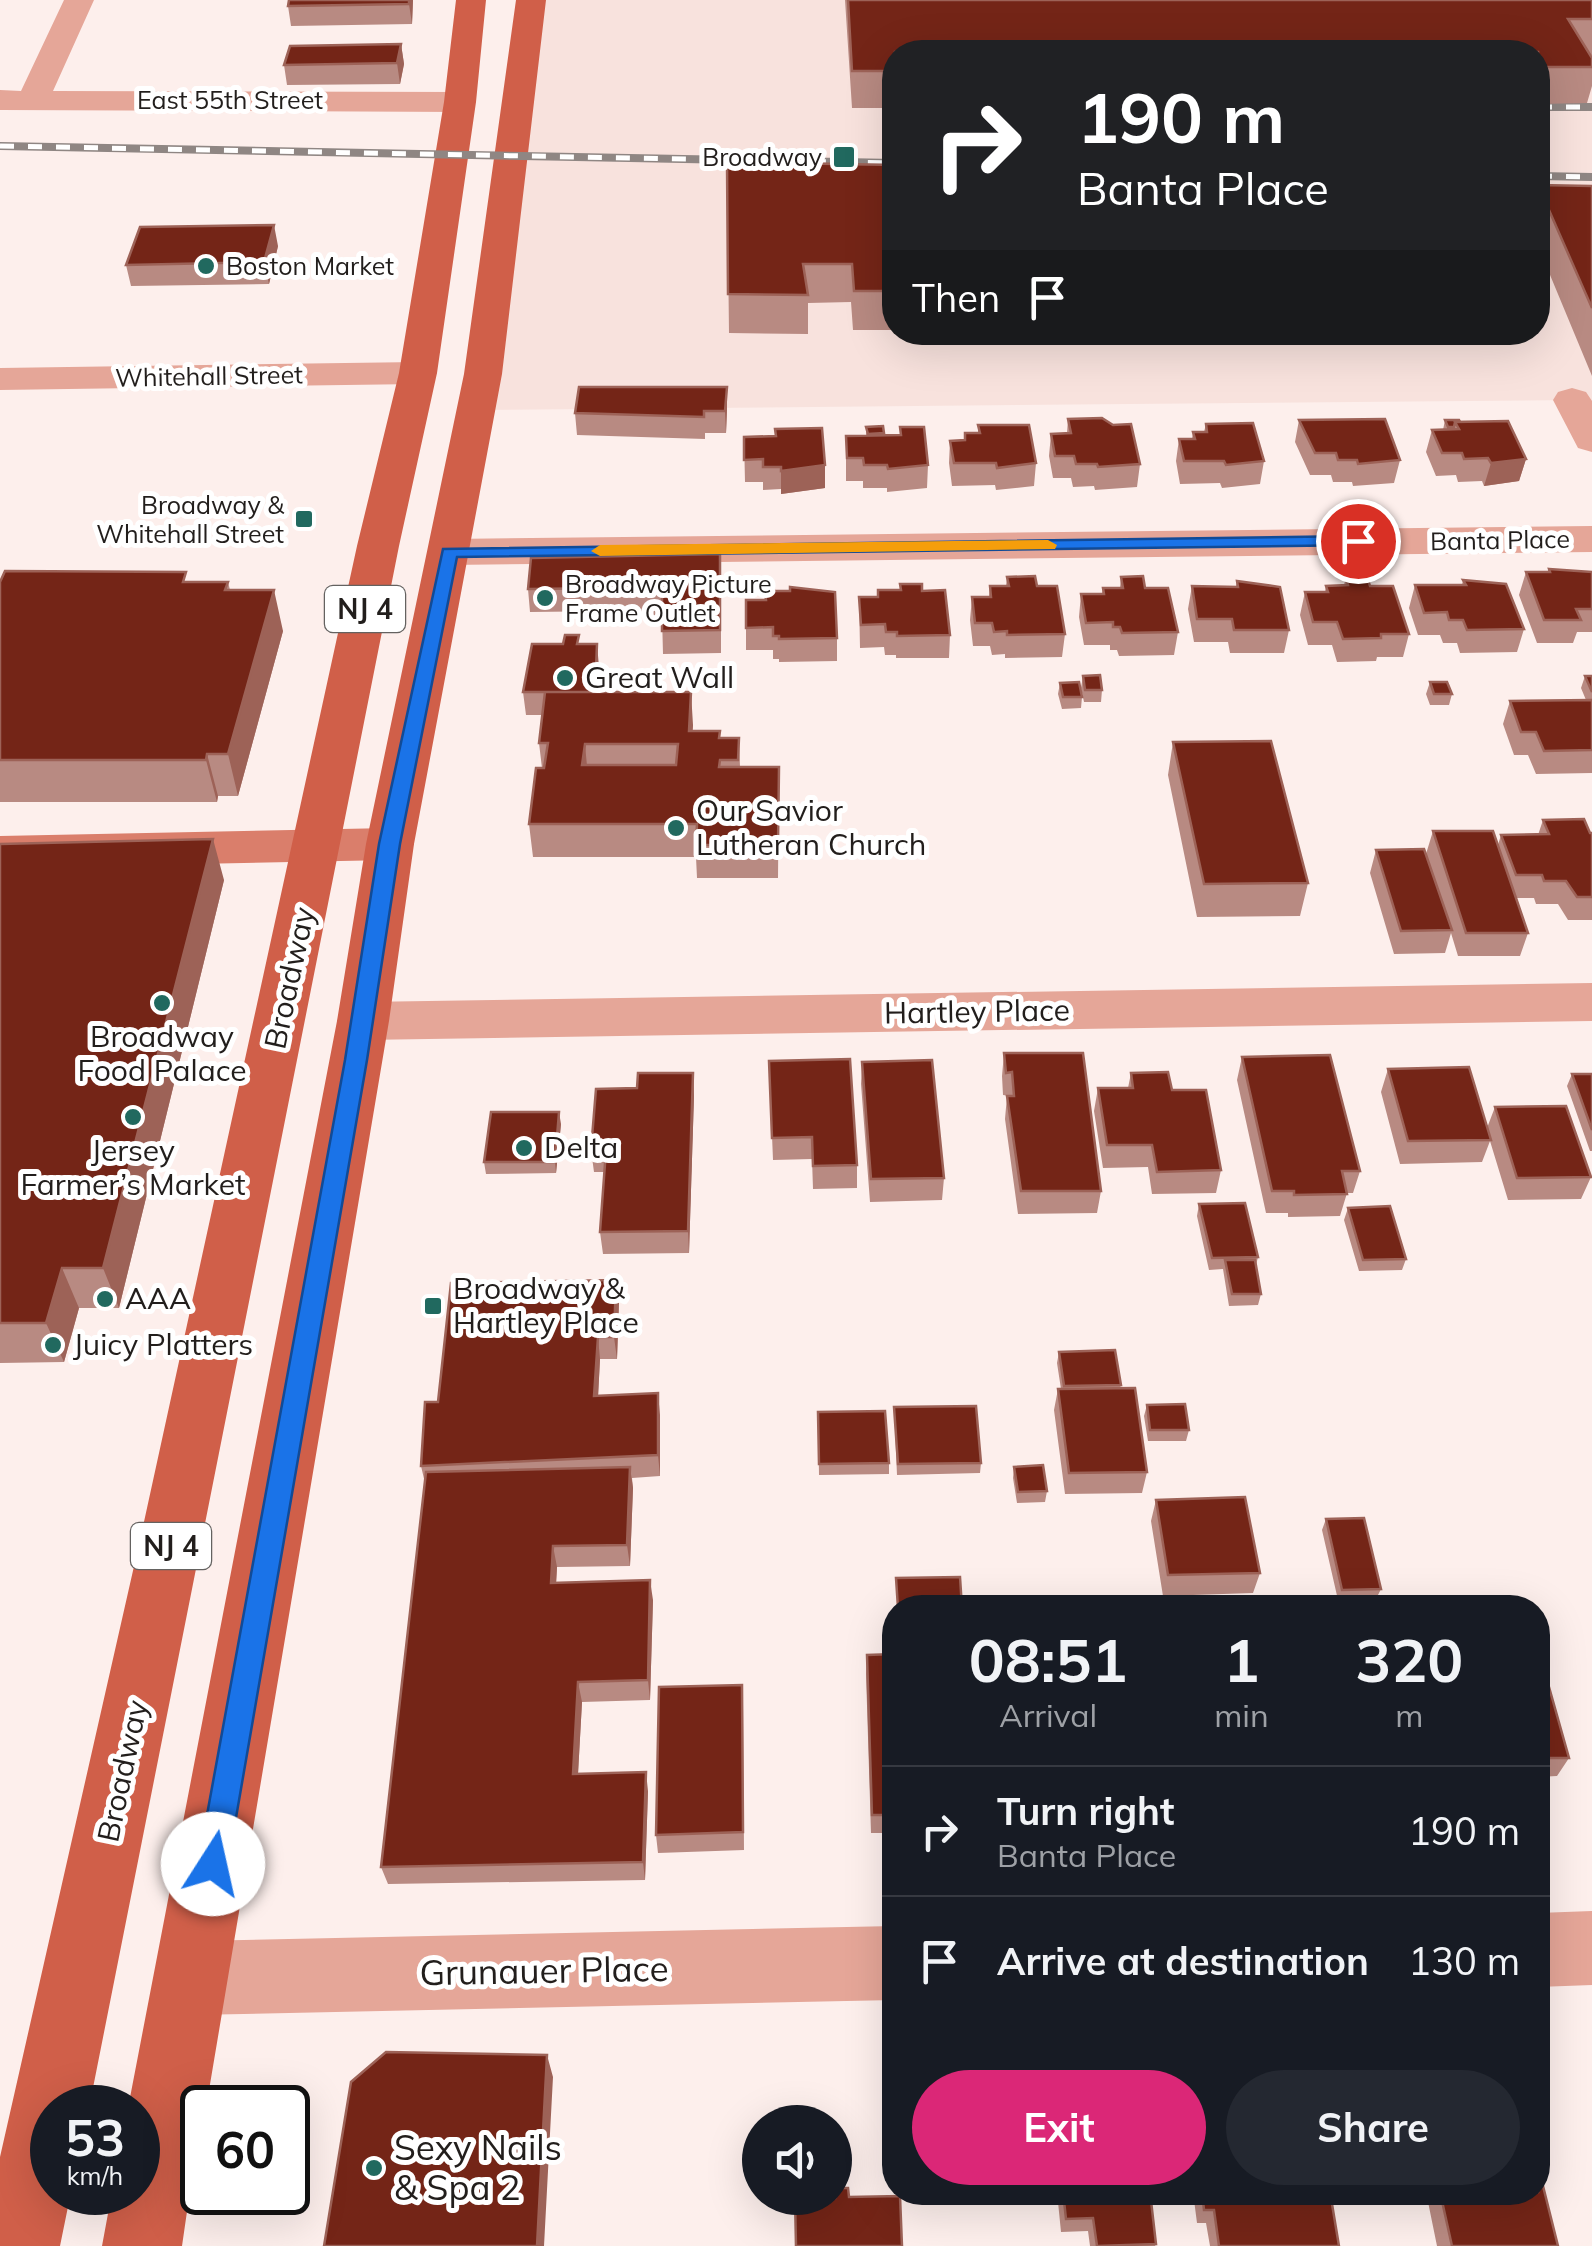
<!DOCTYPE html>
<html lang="en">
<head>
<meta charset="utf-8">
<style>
	:root { --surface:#171b24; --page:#242831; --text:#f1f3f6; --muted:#9ea1a6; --line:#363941; --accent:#db2777 }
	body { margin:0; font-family:Mulish,sans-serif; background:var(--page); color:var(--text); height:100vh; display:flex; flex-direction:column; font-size:38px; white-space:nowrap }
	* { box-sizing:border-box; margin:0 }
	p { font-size:32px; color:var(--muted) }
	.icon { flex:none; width:55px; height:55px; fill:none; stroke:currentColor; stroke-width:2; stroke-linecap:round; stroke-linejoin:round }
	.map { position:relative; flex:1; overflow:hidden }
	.drawer { position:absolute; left:882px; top:1595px; width:668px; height:610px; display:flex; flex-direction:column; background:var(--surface); border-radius:40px; box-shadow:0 10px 40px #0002 }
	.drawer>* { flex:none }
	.top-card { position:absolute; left:882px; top:40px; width:668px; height:305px; border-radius:40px; box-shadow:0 10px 40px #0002; background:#202124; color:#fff; overflow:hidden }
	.fabs { position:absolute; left:742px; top:2105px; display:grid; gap:20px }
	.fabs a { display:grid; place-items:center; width:110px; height:110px; border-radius:50%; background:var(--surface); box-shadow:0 10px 40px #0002; font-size:50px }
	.speed { position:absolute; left:30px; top:2085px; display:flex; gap:20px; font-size:50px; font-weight:700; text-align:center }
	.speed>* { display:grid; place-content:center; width:130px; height:130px; border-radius:50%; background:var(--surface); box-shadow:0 10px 40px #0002; line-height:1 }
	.speed small { font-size:25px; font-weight:400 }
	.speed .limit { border:5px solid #111; border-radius:15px; background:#fff; color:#111 }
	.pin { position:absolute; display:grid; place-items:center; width:85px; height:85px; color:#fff; margin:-42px; border:5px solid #fff; border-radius:50%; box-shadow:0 2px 10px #0007 }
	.me { position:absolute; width:110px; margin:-55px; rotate:10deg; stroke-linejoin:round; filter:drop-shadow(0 0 8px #0008) }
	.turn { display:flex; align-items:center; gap:35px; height:210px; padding:0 30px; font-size:45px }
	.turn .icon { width:130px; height:130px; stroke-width:2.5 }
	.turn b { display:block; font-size:70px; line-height:85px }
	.then { display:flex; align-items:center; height:95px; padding:0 30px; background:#0003; gap:20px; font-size:38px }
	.eta { display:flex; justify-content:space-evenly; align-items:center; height:170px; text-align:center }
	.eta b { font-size:60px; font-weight:700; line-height:70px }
	.primary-button { display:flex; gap:20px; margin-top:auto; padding:20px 30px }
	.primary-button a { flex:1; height:115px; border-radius:60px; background:var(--accent); color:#fff; font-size:40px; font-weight:700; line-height:115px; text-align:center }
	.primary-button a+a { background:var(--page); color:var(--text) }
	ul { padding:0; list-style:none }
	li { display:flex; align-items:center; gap:30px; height:130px; padding:0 30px; border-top:2px solid var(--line) }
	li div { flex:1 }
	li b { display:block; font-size:38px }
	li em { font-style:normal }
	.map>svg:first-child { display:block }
	.built { fill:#f8e2dd; fill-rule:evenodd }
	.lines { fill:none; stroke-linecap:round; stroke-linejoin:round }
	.street { fill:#e5a698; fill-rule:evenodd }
	.secondary { fill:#da7e6b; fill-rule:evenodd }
	.primary { fill:#d05f49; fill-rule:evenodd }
	.rail-casing { stroke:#8f8683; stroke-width:8 }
	.rail { stroke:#fff; stroke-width:5; stroke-dasharray:14; stroke-linecap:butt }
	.wall { fill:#b88a82 }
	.shaded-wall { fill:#9d6257 }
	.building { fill:#742517; stroke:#9d6257; stroke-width:2.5; fill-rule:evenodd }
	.route { fill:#1a73e8; stroke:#114b97; stroke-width:2.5 }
	.slow { fill:#f59e0b }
	.poi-dot { fill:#21695f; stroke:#fff; stroke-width:4 }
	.labels { text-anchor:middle; stroke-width:10; stroke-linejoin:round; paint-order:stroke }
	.far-street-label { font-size:25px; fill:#221e1c; stroke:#fff }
	.far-poi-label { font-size:25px; fill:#221e1c; stroke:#fff; text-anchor:end }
	.shield { fill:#fff; stroke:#646260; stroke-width:2.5 }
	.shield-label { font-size:28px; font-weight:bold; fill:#221e1c }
	.poi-label { font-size:30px; fill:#221e1c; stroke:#fff; text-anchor:start }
	.street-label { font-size:30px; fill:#221e1c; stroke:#fff }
	.near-street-label { font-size:35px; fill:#221e1c; stroke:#fff }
	.near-poi-label { font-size:35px; fill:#221e1c; stroke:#fff; text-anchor:start }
</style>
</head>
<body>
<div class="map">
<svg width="1592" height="2246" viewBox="0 0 1592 2246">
	<rect width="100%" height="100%" fill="#fdefec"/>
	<!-- built -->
	<path class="built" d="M532 0H1592V440L1571 400 477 410ZM895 52H1538V332H895Z"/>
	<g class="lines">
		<!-- street -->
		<path class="street" d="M64 0H94L53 91 460 92 471 95 476 102 471 109 460 112 0 110V90L21 91Z
			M418 362 431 365 437 373 431 381 418 384 0 390V368Z
			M1572 388 1586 392 1592 401V452L1578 448 1553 400 1558 392Z
			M1592 526V552L449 565 434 561 428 552 434 543 449 539Z
			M1592 983V1021L363 1040 344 1034 337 1021 344 1008 363 1002Z
			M1592 1911V1985L1538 1987V1913Z
			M895 1926V2000L193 2015 167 2004 156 1978 167 1952 193 1941Z"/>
		<!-- secondary -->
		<path class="secondary" d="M390 828 407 833 414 844 407 855 390 860 0 868V836Z"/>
		<!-- primary -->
		<path class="primary" d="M456 0H486L476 102 437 373 399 546 89 2108H52V2192H71L60 2246H0V2157L142 1531 357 546 399 373 444 102Z
			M516 0H546L502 374 414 844 389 1021 206 2108H202L182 2246H102L112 2192H138V2108H128L337 1021 366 844 464 374Z"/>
		<defs>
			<path id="rail" d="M1538 107H1592
				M0 146 895 163
				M1538 176 1592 177"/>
		</defs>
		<!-- rail casing -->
		<use href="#rail" class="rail-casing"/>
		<!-- rail -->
		<use href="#rail" class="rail"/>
	</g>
	<!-- wall -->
	<path class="wall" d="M413 0 412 24 291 26 288 6Z
		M845 0H1592V55H1590L1592 58V86L1587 103 1538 104V52H895V108H852Z
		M401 44 404 64 400 84 287 85 284 65Z
		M727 162 895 165V330H853L851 302 808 303V334L729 333Z
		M1538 185 1592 186V376L1538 246Z
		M278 246 269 284 131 286 126 265Z
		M727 409 726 433H705V439L577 435 575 413Z
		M1068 419 1140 464 1137 487 1095 490 1094 486 1073 487 1071 478H1053L1049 456 1051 434 1067 433Z
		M1299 420 1400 460 1394 483 1353 486 1352 482H1333L1331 475H1310L1295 442Z
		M1445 420 1460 422 1526 459 1519 481 1484 486 1482 481 1458 482 1456 475 1436 476 1426 452 1432 430H1443Z
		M1206 424 1264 461 1260 484 1222 488 1220 483 1180 484 1176 461 1179 439H1192L1193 432H1204Z
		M978 425 1036 463 1034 486 996 490 995 485 952 486 949 463 950 441 965 440V433H978Z
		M883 426 884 435H900V427L928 465 927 488 887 492V488H863V481H846V436H866V427Z
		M744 437 825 488 781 494V489L763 490V482H745Z
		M1549 569 1592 572V632H1577L1573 643H1537L1519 595 1526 572H1547Z
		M721 577V653L663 654 662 616 616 617V611L530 612 528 589Z
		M1007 577 1037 586 1065 634 1062 657 1005 658V654L992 655 990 646H973L970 620 972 597H989L990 586H1006Z
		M1121 577 1145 588 1178 632 1174 655 1119 656 1117 650H1110V645H1084L1079 617 1081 594H1102L1103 588H1120Z
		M1346 577 1370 586 1409 634 1403 657H1377L1376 661 1337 662 1332 645H1308L1300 615 1305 592H1325L1326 586 1344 585Z
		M1463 580 1524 629 1517 652 1460 653 1457 643H1443L1440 635H1418L1409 608 1415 585H1462Z
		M1237 581 1289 630 1284 653H1230L1228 642H1194L1188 609 1192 586 1236 587Z
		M0 582H228L230 590 283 631 238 796H218L217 802H0Z
		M922 591 950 635 949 658H896V655H885L884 647 860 648 859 597H878Z
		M746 600 837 638V661L779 662V659H773V650H746Z
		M579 644 599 667 598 692 693 725 692 731 720 738H739L740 767H779L778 878H697L696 857H533L529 824 542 768 539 743 543 715H526L523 692Z
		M1083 676 1102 690 1101 702H1084L1081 688Z
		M1585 676H1592V773L1536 774 1528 755H1514L1503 724 1510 701 1586 700 1581 688Z
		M1430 682 1452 694 1449 705H1430L1426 694Z
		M1060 683 1082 697 1081 708 1062 709 1058 694Z
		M1173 742 1308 883 1300 916 1197 917 1168 775Z
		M1543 820 1592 833V920H1568L1558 904H1536L1534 898H1516L1528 933 1520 956H1458L1451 933 1445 953 1394 954 1370 873 1376 850 1426 854 1433 831 1498 845 1501 835H1538Z
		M0 844 224 880 119 1308H79L64 1362 0 1363Z
		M1004 1053 1101 1191 1097 1213 1018 1214 1005 1119 1007 1096H1010L1003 1095 1002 1076Z
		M1242 1057 1360 1171 1353 1193H1347L1340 1216 1288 1217V1213H1266L1237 1080Z
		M769 1061 857 1165V1188L813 1189 812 1159 773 1160Z
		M862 1062 944 1178 942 1200 870 1202 861 1084Z
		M1388 1069 1487 1128 1495 1107 1591 1177 1581 1199 1508 1200 1490 1141 1482 1162 1400 1164 1381 1092Z
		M693 1073 694 1096 689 1253 603 1254 600 1232 604 1172H594L591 1150 637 1088Z
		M1131 1073 1172 1090 1221 1170 1216 1193 1152 1194 1148 1167 1103 1168 1094 1111 1098 1088H1128Z
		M1572 1074H1592V1151H1590L1567 1086Z
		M561 1124 556 1173 486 1174 484 1162Z
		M1199 1204 1258 1257 1256 1265 1261 1294 1258 1305 1229 1306 1223 1269 1209 1270 1197 1216Z
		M1348 1208 1406 1259 1402 1270 1359 1271 1344 1220Z
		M616 1280 619 1302 617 1359H600L598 1396 660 1415V1476L632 1478 633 1488 630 1566 557 1567 556 1583 653 1600 650 1700 582 1702 578 1774 648 1791 645 1880 388 1884 381 1867 425 1483 421 1466 438 1402Z
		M1059 1352 1121 1385 1120 1388 1147 1472 1142 1493 1065 1494 1054 1410 1058 1389H1061L1057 1363Z
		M1147 1405 1189 1430 1186 1441H1148L1144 1416Z
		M894 1407 981 1463 980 1473 897 1475Z
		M818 1412 889 1463V1474L819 1475Z
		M1014 1467 1047 1491 1045 1502 1017 1503 1013 1478Z
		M1156 1500 1260 1573 1253 1593 1163 1596 1151 1521Z
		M1326 1519 1381 1589 1376 1599 1338 1600 1322 1530Z
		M1538 1648 1569 1758 1557 1776 1538 1777Z
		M895 1654V1833H871L866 1674 867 1655Z
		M743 1704 744 1850 658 1853 656 1835Z
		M1057 2192H1150L1156 2244 1155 2246H1090L1088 2231 1061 2232Z
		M1193 2192H1330L1339 2246H1210L1206 2223H1197Z
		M1426 2192H1538L1558 2246H1437Z"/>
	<!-- shaded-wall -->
	<path class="shaded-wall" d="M409 0H413L412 24 409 4Z
		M401 44 404 64 400 84 397 63Z
		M274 225 278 246 269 284 264 262Z
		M727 387V409L726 433 725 411Z
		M1526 459 1519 481 1484 486 1491 463Z
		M825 465V488L781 494V471Z
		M274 590 283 631 238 796 228 754Z
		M597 644 599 667 597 717 595 693Z
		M691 692 693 725 691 764 689 731Z
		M585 744 588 777 582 765Z
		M207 754 218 796 217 802 206 760Z
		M213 839 224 880 119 1308 103 1268Z
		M693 1073 694 1096 689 1253 688 1231Z
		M559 1112 561 1124 556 1173 555 1162Z
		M62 1268 79 1308 64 1362 46 1323Z
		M616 1280 619 1302 617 1359 614 1337Z
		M598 1337 600 1359 597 1417 594 1396Z
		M658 1393 660 1415V1476L658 1455Z
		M630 1467 633 1488 630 1566 627 1545Z
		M553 1546 557 1567 555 1603 551 1583Z
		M650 1580 653 1600 650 1700 648 1680Z
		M578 1682 582 1702 577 1792 573 1774Z
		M646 1772 648 1791 645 1880 643 1862Z
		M547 2055 553 2077 544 2246H537Z"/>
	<!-- building -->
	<path class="building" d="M289 0H409V4L288 6Z
		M848 0H1592V19H1568L1592 58V67H1538V52H895V71H852Z
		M401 44 397 63 284 65 290 46Z
		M727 162 895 165V291H854L852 264H803L808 295 728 294Z
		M1538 185 1592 186V308Z
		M274 225 264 262 126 265 140 227Z
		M579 387H727L725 411H704V417L575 413Z
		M1102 418 1113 425 1131 424 1140 464 1098 467 1097 464H1076L1074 456H1055L1051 434 1071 433 1068 419Z
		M1385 419 1400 460 1358 464 1357 460H1338L1336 453H1315L1299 420Z
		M1445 420H1459L1460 422H1455L1454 427H1448Z
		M1508 421 1526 459 1491 463 1488 458 1464 459 1462 453H1442L1432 430 1459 429 1455 422Z
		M1253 423 1264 461 1226 465 1224 461H1184L1179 439H1195L1193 432H1207L1206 424Z
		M978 425H1029L1036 463 997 468 996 463H954L950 441 965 440V433H980Z
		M883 426 884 433 868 434 866 427Z
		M900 427H924L928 465 888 469 887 465H864L863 458H847L846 436 901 435Z
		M822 428 825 465 781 471V467H763V459L744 460V437L776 436 775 429Z
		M720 554V630L662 631V593L614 594 615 588 528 589 531 558Z
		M1549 569 1592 572V609H1576L1581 620H1544L1526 572H1550Z
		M5 571 186 572 183 582H228L225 590H274L228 754H207L206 760H0V582Z
		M1035 576 1037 586H1057L1065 634 1007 635V631L994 632 992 623H975L972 597H991L990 586H1009L1007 577Z
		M1143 576 1145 588H1168L1178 632 1122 633 1120 627H1113V622L1086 623 1081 594H1104L1103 588H1123L1121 577Z
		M1346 577H1367L1370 586H1393L1409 634H1381V638L1343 639 1337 622H1313L1305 592H1328L1326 586 1348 585Z
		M1463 580 1506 584 1524 629 1467 630 1463 620H1449L1447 612 1424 613 1415 585H1466Z
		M1237 581 1280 587 1289 630H1234L1232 619H1197L1192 586 1238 587Z
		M900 584H922V591L945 590 950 635 897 636V632H886L885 624 861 625 859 597H878V590H901Z
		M790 587 835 592 837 638 779 639V636H773V627L746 628V600H766L765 591H790Z
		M565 635H579L577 644H597L595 692H523L532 644H563Z
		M1100 675 1102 690H1085L1083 676Z
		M1585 676H1592V692Z
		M1079 682 1082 697H1063L1060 683Z
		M1430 682H1447L1452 694H1434Z
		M545 692H691L689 731H720L719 738H739L738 760H720L719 767H779L778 845H696L697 824H529L536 768H544L548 743H539ZM585 744H678L676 765H582Z
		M1592 700V750L1544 751 1536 732H1521L1510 701Z
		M1271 741 1308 883 1204 884 1173 742Z
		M1584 819 1590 833H1592V897H1577L1566 881H1544L1542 875H1516L1501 835 1549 834 1543 820Z
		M1433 831H1493L1528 933H1466Z
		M213 839 103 1268H62L46 1323H0V844Z
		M1424 849 1452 930 1401 931 1376 850Z
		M1004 1053H1083L1101 1191H1021L1007 1096H1014L1012 1072 1006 1073Z
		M1330 1055 1360 1171H1342L1347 1194 1294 1195V1191H1272L1242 1057Z
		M850 1059 857 1165 813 1166 812 1137 772 1138 769 1061Z
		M932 1060 944 1178 871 1179 862 1062Z
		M1469 1067 1491 1140 1408 1141 1388 1069Z
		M1168 1072 1172 1090H1206L1221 1170 1157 1172 1152 1145H1107L1098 1088H1133L1131 1073Z
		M638 1073H693L688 1231 600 1232 606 1150H591L596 1089 637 1088Z
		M1572 1074H1592V1130Z
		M1566 1106 1591 1177 1517 1178 1495 1107Z
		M491 1112H559L555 1162H484Z
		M1245 1203 1258 1257 1212 1258 1199 1204Z
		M1390 1206 1406 1259 1363 1260 1348 1208Z
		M1225 1260H1255L1261 1294H1232Z
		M616 1280 614 1337H598L594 1396 658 1393V1455L421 1466 425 1402H438L451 1283Z
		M1115 1350 1121 1385 1064 1386 1059 1352Z
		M1135 1388 1147 1472 1069 1473 1058 1389Z
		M1185 1404 1189 1430H1150L1147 1405Z
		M976 1406 981 1463 898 1464 894 1407Z
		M885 1411 889 1463 819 1464 818 1412Z
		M1043 1465 1047 1491 1018 1492 1014 1467Z
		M630 1467 627 1545 553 1546 551 1583 650 1580 648 1680 578 1682 573 1774 646 1772 643 1862 381 1867 426 1472Z
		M1245 1497 1260 1573 1168 1575 1156 1500Z
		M1364 1518 1381 1589 1342 1590 1326 1519Z
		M960 1577 962 1608H898L896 1578Z
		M1538 1648 1569 1758H1538Z
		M895 1654V1815H872L867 1655Z
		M742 1685 743 1832 656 1835 659 1687Z
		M386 2052 547 2055 537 2246H324L351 2082Z
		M1538 2166 1558 2246H1452L1440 2192H1538Z
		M835 2188H848L849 2197 900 2196 902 2246H796L795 2198H835Z
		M1063 2192H1150L1156 2244 1097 2246 1093 2218 1066 2219Z
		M1202 2192H1330L1339 2246H1219L1214 2210H1204Z"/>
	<!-- route -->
	<path class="route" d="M1358 536 1366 541 1364 545 457 557 400 844 367 1060 228 1864 224 1874 213 1879 202 1874 198 1864 345 1060 379 844 443 549Z"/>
	<!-- slow -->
	<path class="slow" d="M1048 540 1057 545 1055 549 600 556 591 551 600 545Z"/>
	<!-- markers -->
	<g class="poi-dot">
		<rect x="832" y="145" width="24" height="24" rx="5"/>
		<circle cx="206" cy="266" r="10"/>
		<rect x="294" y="509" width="20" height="20" rx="5"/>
		<circle cx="545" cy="598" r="10"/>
		<circle cx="565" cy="678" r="10"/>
		<circle cx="676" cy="828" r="10"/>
		<circle cx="162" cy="1003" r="10"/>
		<circle cx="133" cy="1117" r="10"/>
		<circle cx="524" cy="1148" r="10"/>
		<circle cx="105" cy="1299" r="10"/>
		<rect x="423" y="1296" width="20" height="20" rx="5"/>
		<circle cx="53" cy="1345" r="10"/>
		<circle cx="374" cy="2168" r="10"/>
	</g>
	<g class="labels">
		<!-- far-street labels -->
		<g class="far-street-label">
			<text x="230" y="109">East 55th Street</text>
			<text transform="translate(209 376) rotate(-1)" y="9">Whitehall Street</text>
			<text transform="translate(1500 540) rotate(-1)" y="9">Banta Place</text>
		</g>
		<!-- far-poi labels -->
		<g class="far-poi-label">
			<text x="822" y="166">Broadway</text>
			<text x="226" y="275" text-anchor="start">Boston Market</text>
			<text x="284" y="514">Broadway &amp;<tspan x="284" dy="29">Whitehall Street</tspan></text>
			<text x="565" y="593" text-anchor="start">Broadway Picture<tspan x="565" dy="29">Frame Outlet</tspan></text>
		</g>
		<!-- shield labels -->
		<g class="shield">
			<rect x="325" y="586" width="80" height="46" rx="8"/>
			<rect x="131" y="1523" width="80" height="46" rx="8"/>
		</g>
		<g class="shield-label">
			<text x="365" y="619">NJ 4</text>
			<text x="171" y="1556">NJ 4</text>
		</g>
		<!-- poi labels -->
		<g class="poi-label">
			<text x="585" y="688">Great Wall</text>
			<text x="696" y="821">Our Savior<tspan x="696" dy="34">Lutheran Church</tspan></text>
			<text x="162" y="1047" text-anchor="middle">Broadway<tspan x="162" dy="34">Food Palace</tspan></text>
			<text x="544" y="1158">Delta</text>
			<text x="133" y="1161" text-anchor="middle">Jersey<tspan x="133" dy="34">Farmer’s Market</tspan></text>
			<text x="453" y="1299">Broadway &amp;<tspan x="453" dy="34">Hartley Place</tspan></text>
			<text x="125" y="1309">AAA</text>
			<text x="73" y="1355">Juicy Platters</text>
		</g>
		<!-- street labels -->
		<g class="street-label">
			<text transform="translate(290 978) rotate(-78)" y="10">Broadway</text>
			<text transform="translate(977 1012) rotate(-1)" y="10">Hartley Place</text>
			<text transform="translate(123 1771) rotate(-78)" y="10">Broadway</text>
		</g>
		<!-- near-street labels -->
		<g class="near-street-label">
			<text transform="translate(544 1971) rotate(-1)" y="12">Grunauer Place</text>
		</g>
		<!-- near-poi labels -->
		<g class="near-poi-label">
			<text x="394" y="2160">Sexy Nails<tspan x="394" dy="40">&amp; Spa 2</tspan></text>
		</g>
	</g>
</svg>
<div class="fabs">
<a><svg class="icon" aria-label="sound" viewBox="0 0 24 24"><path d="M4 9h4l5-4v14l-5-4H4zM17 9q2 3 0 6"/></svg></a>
</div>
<div class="speed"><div>53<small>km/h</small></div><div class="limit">60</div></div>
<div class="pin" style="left:1358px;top:541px;background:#d93025"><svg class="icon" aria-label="arrive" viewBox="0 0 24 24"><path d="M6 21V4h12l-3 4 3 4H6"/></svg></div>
<svg class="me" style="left:213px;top:1864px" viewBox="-20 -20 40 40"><circle r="19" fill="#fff"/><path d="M0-13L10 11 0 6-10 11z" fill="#1a73e8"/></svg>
<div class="top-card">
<div class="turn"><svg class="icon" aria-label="right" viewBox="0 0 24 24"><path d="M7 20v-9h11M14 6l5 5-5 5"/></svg><div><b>190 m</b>Banta Place</div></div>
<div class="then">Then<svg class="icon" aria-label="arrive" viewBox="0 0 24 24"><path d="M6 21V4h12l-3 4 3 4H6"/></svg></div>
</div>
<section class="drawer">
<div class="eta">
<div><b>08:51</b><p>Arrival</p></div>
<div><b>1</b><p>min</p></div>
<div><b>320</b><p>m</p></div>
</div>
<ul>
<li><svg class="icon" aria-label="right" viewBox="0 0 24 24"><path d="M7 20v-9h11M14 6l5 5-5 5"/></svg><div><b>Turn right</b><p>Banta Place</p></div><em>190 m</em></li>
<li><svg class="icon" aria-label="arrive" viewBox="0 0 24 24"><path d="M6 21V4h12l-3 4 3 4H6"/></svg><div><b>Arrive at destination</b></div><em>130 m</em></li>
</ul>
<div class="primary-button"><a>Exit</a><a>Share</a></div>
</section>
</div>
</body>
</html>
